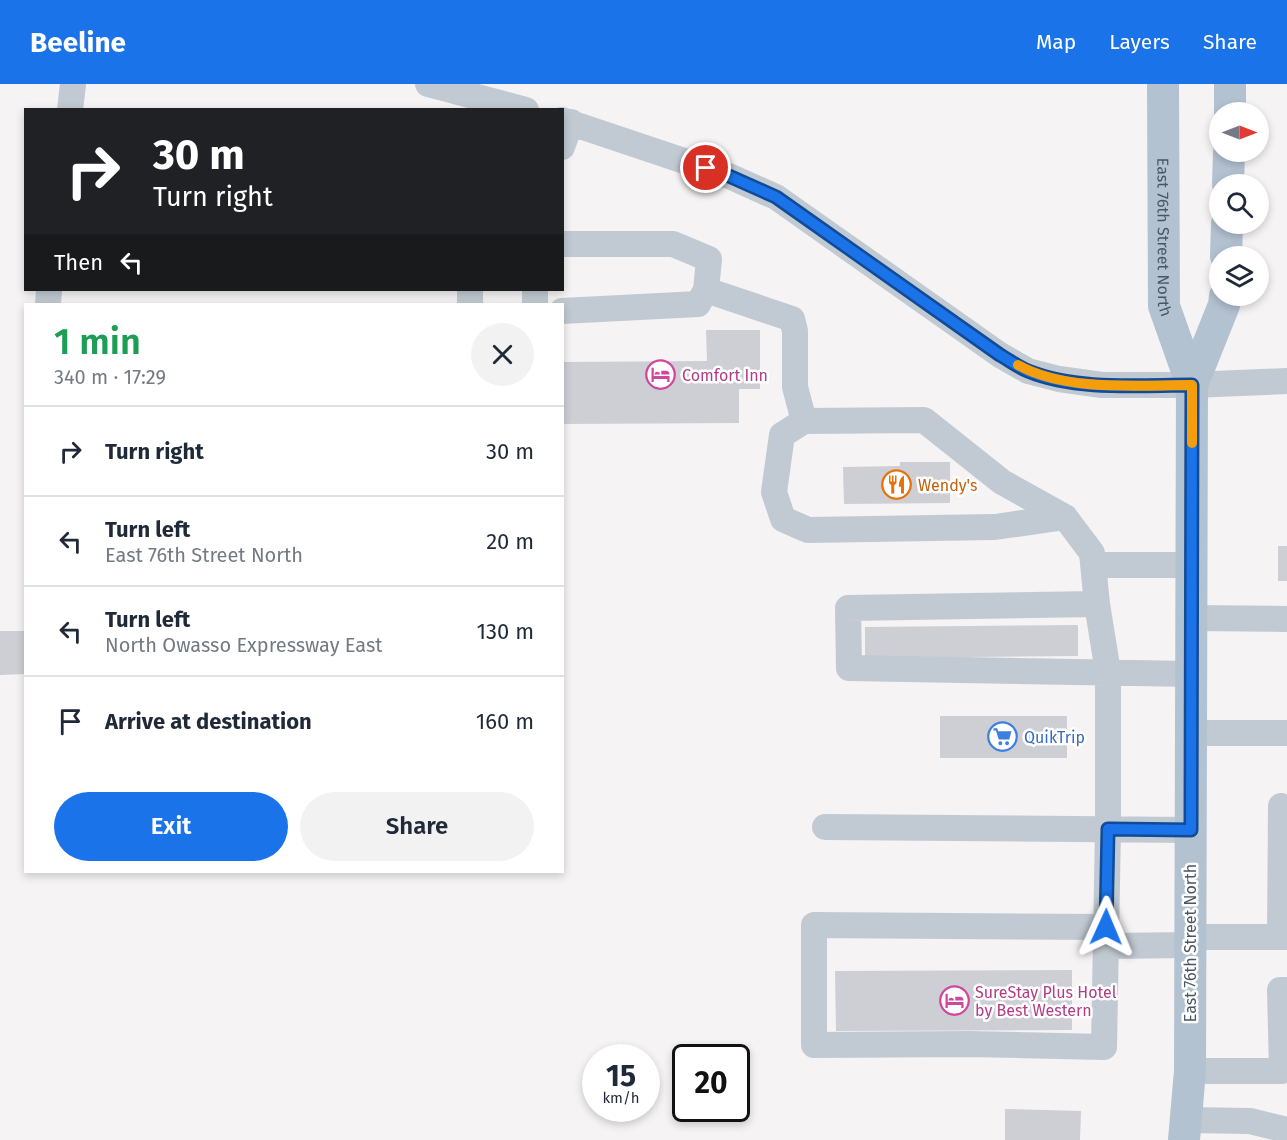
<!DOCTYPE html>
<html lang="en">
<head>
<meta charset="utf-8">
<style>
	:root { --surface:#fff; --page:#f2f2f3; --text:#1f2937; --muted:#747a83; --line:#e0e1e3; --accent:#1a73e8 }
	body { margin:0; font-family:"Fira Sans",sans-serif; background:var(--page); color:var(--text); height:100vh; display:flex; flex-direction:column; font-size:22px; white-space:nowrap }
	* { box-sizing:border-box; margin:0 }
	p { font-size:20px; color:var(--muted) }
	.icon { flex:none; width:33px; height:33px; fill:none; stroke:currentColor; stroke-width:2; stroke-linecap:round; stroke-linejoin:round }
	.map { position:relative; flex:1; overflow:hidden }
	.details { position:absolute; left:24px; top:219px; width:540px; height:570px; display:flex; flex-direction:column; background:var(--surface); border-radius:0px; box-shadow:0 3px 9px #0003 }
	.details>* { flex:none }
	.top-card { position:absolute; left:24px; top:24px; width:540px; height:183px; border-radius:0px; box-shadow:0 3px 9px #0003; background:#202124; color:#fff; overflow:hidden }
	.needle { width:39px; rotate:90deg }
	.controls { position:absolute; left:1209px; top:18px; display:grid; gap:12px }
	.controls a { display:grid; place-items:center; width:60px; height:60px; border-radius:50%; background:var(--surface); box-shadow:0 3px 9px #0003; font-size:30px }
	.speed { position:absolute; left:582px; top:960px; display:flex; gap:12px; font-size:30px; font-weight:700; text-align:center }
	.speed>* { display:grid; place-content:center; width:78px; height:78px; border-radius:50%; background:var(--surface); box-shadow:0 3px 9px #0003; line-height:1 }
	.speed small { font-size:15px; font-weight:400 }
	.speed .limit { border:3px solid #111; border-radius:9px; background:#fff; color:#111 }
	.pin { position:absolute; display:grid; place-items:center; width:51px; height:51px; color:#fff; margin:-26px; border:3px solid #fff; border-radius:50%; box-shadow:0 2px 6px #0007 }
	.me { position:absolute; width:66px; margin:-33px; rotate:1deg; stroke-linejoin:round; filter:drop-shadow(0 0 4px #0008) }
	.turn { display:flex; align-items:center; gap:21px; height:126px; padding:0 30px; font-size:27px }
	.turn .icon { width:78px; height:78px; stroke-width:2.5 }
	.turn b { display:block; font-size:42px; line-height:51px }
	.then { display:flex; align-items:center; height:57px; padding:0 30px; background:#0003; gap:12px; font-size:22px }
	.round { display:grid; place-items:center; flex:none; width:63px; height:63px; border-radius:32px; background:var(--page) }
	.headline { display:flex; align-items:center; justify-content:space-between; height:102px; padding:0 30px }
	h1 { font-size:36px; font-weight:600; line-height:45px; color:#1e9e55 }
	.primary-button { display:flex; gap:12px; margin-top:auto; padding:12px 30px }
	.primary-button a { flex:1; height:69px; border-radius:36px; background:var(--accent); color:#fff; font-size:24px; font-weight:600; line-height:69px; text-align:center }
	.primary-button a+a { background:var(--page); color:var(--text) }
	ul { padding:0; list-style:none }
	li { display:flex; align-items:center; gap:18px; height:90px; padding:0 30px; border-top:2px solid var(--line) }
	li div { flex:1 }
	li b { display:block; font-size:22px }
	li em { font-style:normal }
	header { display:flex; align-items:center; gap:36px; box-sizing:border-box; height:84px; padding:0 30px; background:var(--accent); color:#fff }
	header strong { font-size:28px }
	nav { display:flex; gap:33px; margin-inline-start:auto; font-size:21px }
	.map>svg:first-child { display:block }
	.building { fill:#cdcfd5 }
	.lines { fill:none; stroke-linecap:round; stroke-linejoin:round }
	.minor { stroke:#c1cad2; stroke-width:26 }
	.major { stroke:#b3c2d1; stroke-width:32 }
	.route-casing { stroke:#114b97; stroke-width:15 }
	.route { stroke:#1a73e8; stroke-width:10 }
	.slow { stroke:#f59e0b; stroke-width:10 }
	.labels { text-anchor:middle; stroke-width:5; stroke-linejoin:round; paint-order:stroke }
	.street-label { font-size:16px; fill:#4a5661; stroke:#fff }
	.hotel-label { font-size:16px; fill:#b23c85; stroke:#fff; text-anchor:start }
	.food-label { font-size:16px; fill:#c56008; stroke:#fff; text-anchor:start }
	.shop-label { font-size:16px; fill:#366cbe; stroke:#fff; text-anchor:start }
</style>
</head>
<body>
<header>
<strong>Beeline</strong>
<nav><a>Map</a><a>Layers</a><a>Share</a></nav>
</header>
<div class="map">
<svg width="1287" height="1056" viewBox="0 0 1287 1056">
	<rect width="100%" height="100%" fill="#f5f3f3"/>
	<!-- building -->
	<path class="building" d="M706 246H760V305H739V339L562 340V278L707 277Z
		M900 378H950V419L844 420 843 383 900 382Z
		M1278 462H1287V497H1278Z
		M1078 541V572L865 574V543Z
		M0 547H26V590L0 591Z
		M940 632H1067V674H940Z
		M1072 886V946L836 947 835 887Z
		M1005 1025 1081 1027 1080 1056H1005Z"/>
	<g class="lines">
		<!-- minor -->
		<path class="minor" d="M428 0 526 26
			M70 26 73 0
			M562 36 729 92 776 113 1000 271 1028 287 1059 295 1102 301H1192L1287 297
			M562 63 571 38
			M562 160H673L709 175 706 206 698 220 562 227
			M535 206V220
			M706 206 792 235 795 247V303L804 337
			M48 220 49 206
			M470 220V206
			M1065 433 995 443 808 446 783 435 774 408 782 351 804 337 924 336 1002 398 1065 433 1092 469 1097 520 1108 588V745L1104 963 969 960 814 961V841L1106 843
			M1094 481H1192
			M1097 520 848 524 849 584 1192 590
			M1192 534 1287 535
			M1192 649H1287
			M825 743 1191 746
			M1191 853H1287
			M1280 853 1281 722
			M1106 862 1191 861
			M1190 987H1282L1280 906H1287
			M1187 1036 1250 1037 1287 1046"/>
		<!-- major -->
		<g class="major">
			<path id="s1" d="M1163 0 1164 222 1192 301 1190 987 1184 1056"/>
			<path d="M1230 28V0"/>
			<path d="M1228 100 1229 68"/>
			<path d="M1226 172 1227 140"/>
			<path d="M1192 301 1224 221 1225 212"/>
		</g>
	</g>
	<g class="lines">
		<defs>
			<path id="route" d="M706 84 729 92 776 113 1000 271C1009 276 1018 283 1028 287 1077 307 1140 301 1192 301L1191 746 1108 745 1106 843"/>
		</defs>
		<!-- route casing -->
		<use href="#route" class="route-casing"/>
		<!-- route -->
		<use href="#route" class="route"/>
		<!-- slow -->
		<path class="slow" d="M1018 281C1066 308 1138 301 1192 301V359"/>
	</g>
	<!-- icons -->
	<defs>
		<symbol id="hotel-ring" viewBox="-11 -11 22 22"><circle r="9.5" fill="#fff" stroke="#d1479c" stroke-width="1.5"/><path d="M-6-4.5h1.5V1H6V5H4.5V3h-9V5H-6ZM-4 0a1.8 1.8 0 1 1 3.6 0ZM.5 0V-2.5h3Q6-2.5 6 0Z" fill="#d1479c"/></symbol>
		<symbol id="restaurant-ring" viewBox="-11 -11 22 22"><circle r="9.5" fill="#fff" stroke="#e8710a" stroke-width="1.5"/><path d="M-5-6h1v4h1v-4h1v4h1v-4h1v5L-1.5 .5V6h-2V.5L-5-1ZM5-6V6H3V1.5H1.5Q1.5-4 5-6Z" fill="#e8710a"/></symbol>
		<symbol id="supermarket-ring" viewBox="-11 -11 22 22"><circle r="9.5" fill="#fff" stroke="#3f7fe0" stroke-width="1.5"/><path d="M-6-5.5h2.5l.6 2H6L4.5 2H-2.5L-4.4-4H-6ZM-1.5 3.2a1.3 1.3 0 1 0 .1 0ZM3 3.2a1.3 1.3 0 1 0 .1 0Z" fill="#3f7fe0"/></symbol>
	</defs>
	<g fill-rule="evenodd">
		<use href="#hotel-ring" x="644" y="274" width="33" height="33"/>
		<use href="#restaurant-ring" x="880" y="384" width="33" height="33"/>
		<use href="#supermarket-ring" x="986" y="636" width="33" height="33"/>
		<use href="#hotel-ring" x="938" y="900" width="33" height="33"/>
	</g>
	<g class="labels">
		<!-- street labels -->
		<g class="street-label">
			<text dy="6" stroke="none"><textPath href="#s1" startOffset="153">East 76th Street North</textPath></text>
			<text transform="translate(1190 859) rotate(-90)" y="6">East 76th Street North</text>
		</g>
		<!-- hotel labels -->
		<g class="hotel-label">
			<text x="682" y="297">Comfort Inn</text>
			<text x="975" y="914">SureStay Plus Hotel<tspan x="975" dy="18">by Best Western</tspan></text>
		</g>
		<!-- food labels -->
		<g class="food-label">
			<text x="918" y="407">Wendy's</text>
		</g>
		<!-- shop labels -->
		<g class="shop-label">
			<text x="1024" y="659">QuikTrip</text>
		</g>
	</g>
</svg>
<div class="controls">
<a><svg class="needle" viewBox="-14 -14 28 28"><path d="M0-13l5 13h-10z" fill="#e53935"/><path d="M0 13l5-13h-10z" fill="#747a83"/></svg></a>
<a><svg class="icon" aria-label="search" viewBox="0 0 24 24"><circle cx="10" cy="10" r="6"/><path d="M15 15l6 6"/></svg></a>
<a><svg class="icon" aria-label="layers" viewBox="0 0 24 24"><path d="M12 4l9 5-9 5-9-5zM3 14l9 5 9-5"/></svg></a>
</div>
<div class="speed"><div>15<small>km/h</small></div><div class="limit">20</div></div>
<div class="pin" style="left:706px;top:84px;background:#d93025"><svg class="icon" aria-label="arrive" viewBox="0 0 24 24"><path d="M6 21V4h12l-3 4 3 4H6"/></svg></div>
<svg class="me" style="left:1106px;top:843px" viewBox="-20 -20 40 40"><path d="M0-17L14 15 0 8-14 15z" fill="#1a73e8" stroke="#fff" stroke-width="4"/></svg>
<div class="top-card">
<div class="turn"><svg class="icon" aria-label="right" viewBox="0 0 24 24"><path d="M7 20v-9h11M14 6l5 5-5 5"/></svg><div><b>30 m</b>Turn right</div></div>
<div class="then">Then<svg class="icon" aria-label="left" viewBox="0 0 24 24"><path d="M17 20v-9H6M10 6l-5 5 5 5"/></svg></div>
</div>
<section class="details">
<div class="headline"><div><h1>1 min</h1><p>340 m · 17:29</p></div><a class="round"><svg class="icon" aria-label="close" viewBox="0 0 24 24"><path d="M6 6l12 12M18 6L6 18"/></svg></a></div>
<ul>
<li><svg class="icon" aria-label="right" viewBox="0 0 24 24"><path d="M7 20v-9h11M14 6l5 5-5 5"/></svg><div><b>Turn right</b></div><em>30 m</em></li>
<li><svg class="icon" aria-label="left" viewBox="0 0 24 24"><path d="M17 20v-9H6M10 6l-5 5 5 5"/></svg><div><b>Turn left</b><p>East 76th Street North</p></div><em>20 m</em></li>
<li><svg class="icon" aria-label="left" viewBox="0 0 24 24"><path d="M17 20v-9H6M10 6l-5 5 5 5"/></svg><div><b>Turn left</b><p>North Owasso Expressway East</p></div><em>130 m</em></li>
<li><svg class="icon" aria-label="arrive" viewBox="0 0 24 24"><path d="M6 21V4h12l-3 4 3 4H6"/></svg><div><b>Arrive at destination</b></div><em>160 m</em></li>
</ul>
<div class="primary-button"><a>Exit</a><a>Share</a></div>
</section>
</div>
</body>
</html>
